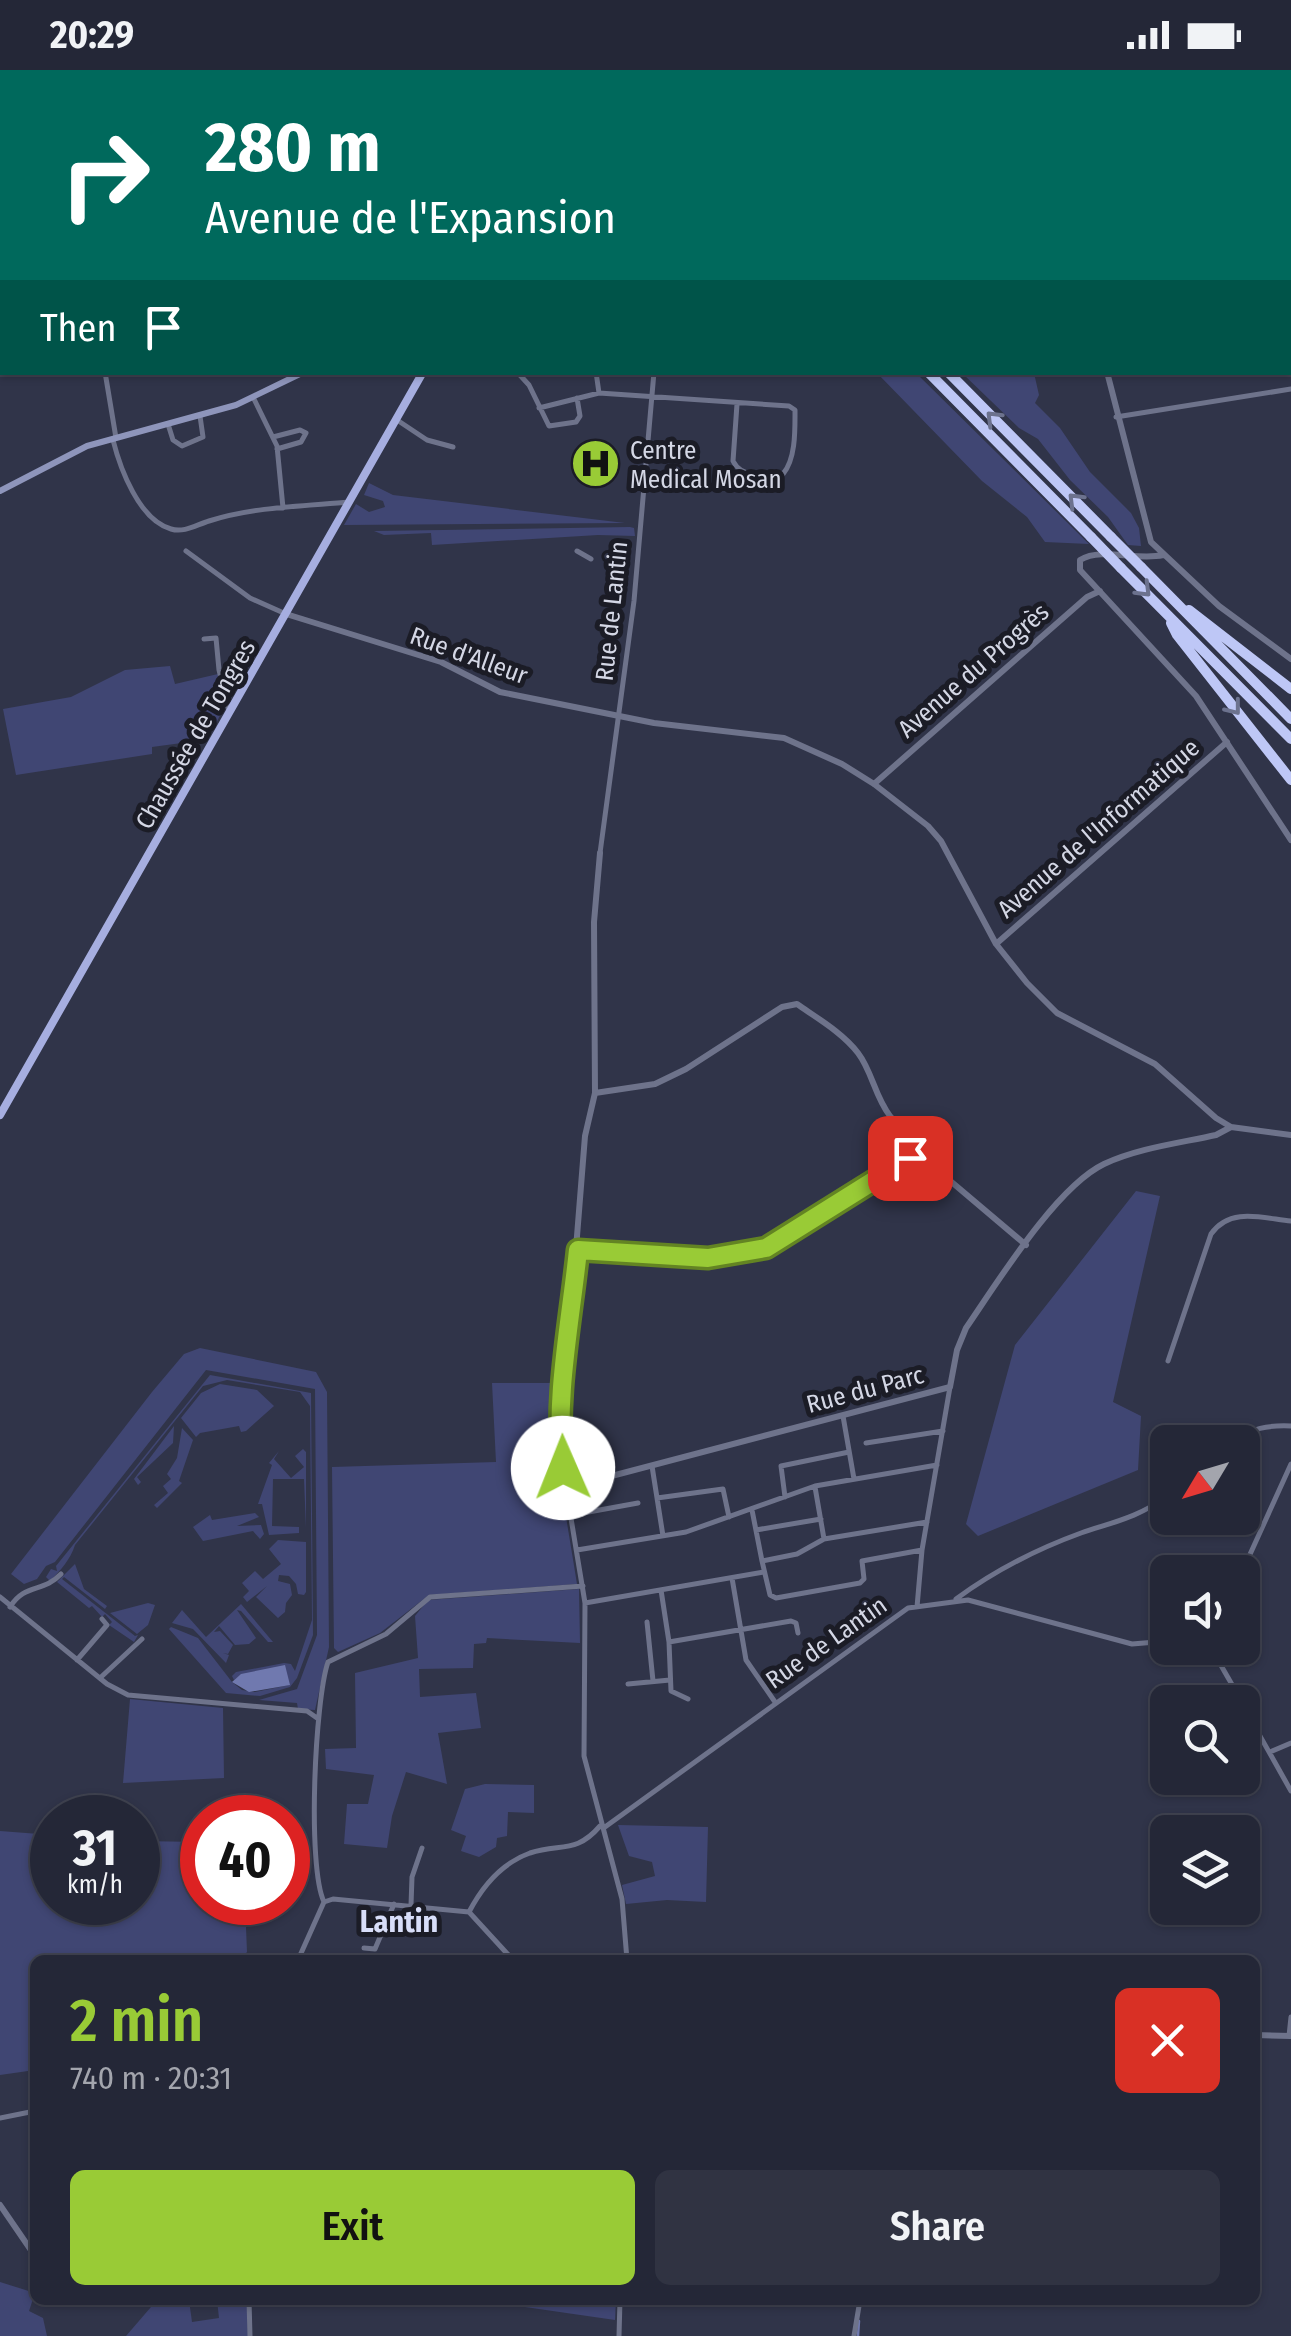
<!DOCTYPE html>
<html lang="en">
<head>
<meta charset="utf-8">
<style>
	:root { --surface:#242737; --page:#303342; --text:#f1f3f6; --muted:#a3a5ad; --line:#414452; --accent:#99cb36 }
	body { margin:0; font-family:"Fira Sans Condensed",sans-serif; background:var(--page); color:var(--text); height:100vh; display:flex; flex-direction:column; font-size:38px; white-space:nowrap }
	* { box-sizing:border-box; margin:0 }
	p { font-size:32px; color:var(--muted) }
	.icon { flex:none; width:55px; height:55px; fill:none; stroke:currentColor; stroke-width:2; stroke-linecap:round; stroke-linejoin:round }
	.map { position:relative; flex:1; overflow:hidden }
	.drawer { position:absolute; left:30px; top:1885px; width:1230px; height:350px; display:flex; flex-direction:column; background:var(--surface); border-radius:15px; box-shadow:0 2px 8px #0004,0 0 0 2px var(--line) }
	.drawer>* { flex:none }
	.guide { position:absolute; left:0px; top:0px; width:1292px; height:305px; box-shadow:0 2px 8px #0004,0 0 0 2px var(--line); background:#00695c; color:#fff; overflow:hidden }
	.needle { width:65px; rotate:232deg }
	.buttons { position:absolute; left:1150px; top:1355px; display:grid; gap:20px }
	.buttons a { display:grid; place-items:center; width:110px; height:110px; border-radius:15px; background:var(--surface); box-shadow:0 2px 8px #0004,0 0 0 2px var(--line); font-size:50px }
	.speed { position:absolute; left:30px; top:1725px; display:flex; gap:20px; font-size:50px; font-weight:700; text-align:center }
	.speed>* { display:grid; place-content:center; width:130px; height:130px; border-radius:50%; background:var(--surface); box-shadow:0 2px 8px #0004,0 0 0 2px var(--line); line-height:1 }
	.speed small { font-size:25px; font-weight:400 }
	.speed .limit { border:15px solid #d22; background:#fff; color:#111 }
	.pin { position:absolute; display:grid; place-items:center; width:85px; height:85px; color:#fff; margin:-42px; border-radius:20px; box-shadow:0 5px 15px #0006 }
	.me { position:absolute; width:110px; margin:-55px; rotate:359deg; stroke-linejoin:round; filter:drop-shadow(0 0 8px #0008) }
	.turn { display:flex; align-items:center; gap:35px; height:210px; padding:0 40px; font-size:45px }
	.turn .icon { width:130px; height:130px; stroke-width:2.5 }
	.turn b { display:block; font-size:70px; line-height:85px }
	.then { display:flex; align-items:center; height:95px; padding:0 40px; background:#0003; gap:20px; font-size:38px }
	.round { display:grid; place-items:center; flex:none; width:105px; height:105px; border-radius:15px; background:var(--page) }
	.head { display:flex; align-items:center; justify-content:space-between; height:170px; padding:0 40px }
	h1 { font-size:60px; font-weight:600; line-height:75px; color:var(--accent) }
	.cta { display:flex; gap:20px; margin-top:auto; padding:20px 40px }
	.cta a { flex:1; height:115px; border-radius:15px; background:var(--accent); color:#111; font-size:40px; font-weight:600; line-height:115px; text-align:center }
	.cta a+a { background:var(--page); color:var(--text) }
	.status { display:flex; justify-content:space-between; align-items:center; height:70px; padding:0 50px; background:var(--surface); direction:ltr }
	.status svg { height:28px; fill:currentColor }
	.map>svg:first-child { display:block }
	.green { fill:#404673 }
	.water { fill:#7079af }
	.lines { fill:none; stroke-linecap:round; stroke-linejoin:round }
	.stream { stroke:#7079af; stroke-width:2.5 }
	.minor { stroke:#6e738b; stroke-width:5 }
	.tertiary { stroke:#6e738b; stroke-width:6 }
	.secondary { stroke:#8e95bb; stroke-width:6 }
	.primary { stroke:#a6aee0; stroke-width:8 }
	.motorway { stroke:#bec7f6; stroke-width:10 }
	.motorway-bridge { stroke:#bec7f6; stroke-width:10 }
	.oneway { stroke:#6c728e }
	.route-casing { stroke:#638423; stroke-width:25 }
	.route { stroke:#99cb36; stroke-width:18 }
	.labels { text-anchor:middle; stroke-width:10; stroke-linejoin:round; paint-order:stroke }
	.poi-label { font-size:25px; fill:#d4d7e5; stroke:#1b1c26; text-anchor:start }
	.street-label { font-size:25px; fill:#d4d7e5; stroke:#1b1c26 }
	.quarter-label { font-size:30px; font-weight:bold; fill:#d8def9; stroke:#1b1c26 }
</style>
</head>
<body>
<div class="status"><b>20:29</b><svg viewBox="0 0 49 12"><path d="M0 12V9h3v3zM5 12V6h3v6zM10 12V3h3v9zM15 12V0h3v12zM26 1h20v11H26zM47 4h2v5h-2z"/></svg></div>
<div class="map">
<svg width="1291" height="2266" viewBox="0 0 1291 2266">
	<rect width="100%" height="100%" fill="#303449"/>
	<!-- green -->
	<path class="green" d="M1067 0H1291V62L1290 2Z
		M877 303H916L1089 474 1045 472 1027 447 982 411Z
		M962 303H998L1001 306 1003 303H1034L1039 325 1035 333 1060 358 1090 402 1131 443 1139 458 1141 476 1128 475 1108 447 1070 410 1038 369 1019 358Z
		M369 413 393 425 625 453 344 455 356 434 369 442 385 437 383 431 364 425Z
		M630 457 634 458 635 466 598 465 432 475 431 463 384 465 374 461Z
		M170 596 175 614 218 604 224 638 214 657 198 651 189 672 152 677V684L16 705 3 639 71 627 125 600Z
		M1136 1121 1160 1126 1113 1332 1141 1346 1138 1400 978 1466 966 1454 1015 1275Z
		M200 1278 316 1302 327 1322 329 1577 315 1640 298 1639 297 1633 259 1630 297 1619 317 1565 315 1319 206 1300 55 1492 46 1496 37 1509 24 1514 11 1504 152 1322 184 1284Z
		M210 1305 311 1323 313 1565 297 1608 290 1617 260 1626 226 1623 169 1559 171 1557 198 1568 232 1612 242 1620 255 1622 289 1615 242 1604 234 1610 232 1606 236 1602 284 1593 291 1594 295 1601 312 1550 310 1336 300 1322 227 1310 203 1316 75 1475C70 1490 61 1500 50 1511L46 1507 51 1499 57 1501 56 1496Z
		M492 1313H556L558 1398 577 1514 429 1525 380 1563 338 1582 334 1578 332 1397 496 1392Z
		M220 1314 257 1320 274 1336 246 1361 241 1362 239 1356 200 1363 196 1367 181 1348 201 1323Z
		M174 1356 173 1373 137 1407 141 1412 138 1415 134 1409Z
		M182 1358 193 1370 179 1411 182 1413 157 1438 154 1435 168 1423 163 1416 171 1409 167 1404 177 1388Z
		M303 1379 306 1382V1458L304 1409H273L272 1456 299 1457V1463L269 1465 262 1434H258L272 1395 269 1393 279 1381 274 1389 291 1408 304 1397 295 1386Z
		M255 1443 259 1447 237 1456 261 1455 264 1464 260 1469 253 1461 203 1471 193 1457 210 1445 212 1450Z
		M278 1470 306 1472V1522L304 1525 298 1524 296 1514 289 1506 279 1505 278 1511 290 1514 292 1525 286 1533 285 1542 278 1548 256 1527 267 1516 247 1532 243 1527 249 1521 242 1513 255 1501 263 1509 281 1494 269 1479Z
		M75 1494 84 1519 107 1536 105 1539 64 1507 62 1509 135 1566 138 1565 134 1572 109 1555 112 1552 105 1544 102 1547 92 1536 89 1538 57 1512Z
		M579 1519 580 1573 487 1568 486 1573 474 1574 473 1598 419 1599 420 1627 476 1623 481 1658 438 1663 447 1714 406 1702 392 1746 387 1778 344 1774 347 1734H368L374 1705 326 1699 325 1679 356 1678 355 1603 418 1588 415 1546 428 1530Z
		M148 1533 155 1535 148 1555 137 1564 110 1543Z
		M241 1534 273 1572H268L241 1541 237 1540 256 1568 249 1574 235 1575 219 1556 214 1562 220 1561 233 1575 228 1584 223 1583 229 1585 226 1593 193 1559 172 1553 182 1540 206 1567Z
		M130 1629 223 1638 224 1708 123 1713Z
		M485 1714 534 1715V1743L508 1742 507 1766 497 1768 496 1777 479 1787 461 1781 466 1766 451 1760 465 1719Z
		M618 1755 708 1757 706 1832 667 1830 626 1834 622 1815 655 1806 652 1792 629 1786Z
		M0 1761 52 1765V1832H138V1771L202 1772V1832L245 1833 247 1882 240 1890H35V2000L0 2005Z
		M0 2212 35 2223 29 2241 43 2248 47 2266H0Z
		M157 2230H189L192 2252 219 2248 217 2230H247L248 2266H126Z
		M511 2230H616L615 2250 518 2236Z"/>
	<!-- water -->
	<path class="water" d="M285 1595 290 1615 249 1622 232 1612 241 1604Z"/>
	<g class="lines">
		<!-- stream -->
		<path class="stream" d="M858 2266 859 2251"/>
		<!-- minor -->
		<path class="minor" d="M38 0V2
			M6 2 14 0
			M112 2 113 0
			M0 5 2 4
			M0 101 2 100
			M0 168 2 167
			M0 212V213
			M105 302 116 368
			M596 302 599 323
			M518 303 529 315 549 356 576 352 580 346 577 328
			M253 327 277 376 283 438
			M539 338 599 323 789 336 795 340C795 359 796 389 783 404 766 406 742 409 733 391L737 334
			M1116 347 1291 319
			M397 350 427 370 453 377
			M168 354 173 370 182 376 203 367 200 346
			M273 367 300 360 306 363 301 372 277 379
			M113 370C120 398 139 450 171 459 184 463 196 455 209 451 253 437 303 436 349 432
			M643 414 732 416 741 402
			M186 481 250 528 286 544
			M577 481 591 489
			M204 569 216 568 219 600 229 641
			M600 783 634 531 654 302
			M1168 1291 1211 1164C1230 1137 1262 1148 1291 1151
			M843 1346 854 1409
			M1233 1372C1250 1358 1269 1355 1291 1356
			M866 1373 943 1361
			M652 1396 663 1466
			M815 1417 824 1469
			M566 1418 585 1533 584 1686 622 1829 627 1890
			M785 1427 781 1396 849 1382
			M657 1428 723 1419 729 1447
			M752 1440 762 1491
			M572 1445 638 1433
			M756 1460 821 1449
			M577 1480 686 1462 815 1416 937 1395
			M922 1480 862 1491 864 1509 860 1513 776 1528 770 1525 762 1491 797 1484 824 1469 927 1452
			M1242 1502 1291 1394
			M732 1508 746 1590 775 1632
			M661 1520 669 1572 671 1621 688 1629
			M0 1527 107 1614 128 1625 307 1641 317 1648
			M956 1529C994 1501 1037 1479 1081 1463 1117 1451 1136 1448 1168 1426
			M585 1533 764 1502
			M10 1537C25 1513 43 1523 61 1504
			M917 1537 922 1480 950 1317
			M647 1552 653 1611
			M669 1572 791 1551 796 1553 798 1563
			M1211 1578 1242 1632
			M77 1590 107 1555 102 1549
			M100 1608 142 1569
			M628 1614 670 1610
			M1242 1634 1291 1721
			M1270 1682 1291 1673
			M324 1832C307 1796 315 1630 328 1592L386 1564 430 1527 583 1516
			M324 1832 333 1829 469 1842
			M411 1835 412 1807 422 1778
			M469 1842C482 1817 502 1793 530 1783 561 1773 576 1784 600 1756L605 1757 908 1538 968 1530 1132 1574 1168 1571
			M469 1842 513 1890
			M364 1878 375 1879 394 1834
			M298 1890 324 1832
			M1289 1966 1291 1947
			M0 2048 35 2041
			M249 2230 250 2266
			M619 2266 620 2230
			M854 2266 860 2230"/>
		<!-- tertiary -->
		<path class="tertiary" d="M688 0 691 2
			M1063 0 1064 2
			M1107 302 1151 472 1219 536 1291 589
			M1163 485C1137 491 1102 477 1080 490V500L1196 626 1291 770
			M286 544 441 592 500 622 654 653 784 668 842 694 874 714 928 756 941 771 996 874 1027 913 1057 943 1155 994 1216 1048 1231 1057 1291 1065
			M874 714 1087 527 1100 521
			M600 783 594 852 595 1023 585 1066 560 1379 566 1418 950 1317 957 1280 966 1258C997 1213 1056 1117 1104 1094 1138 1078 1180 1073 1216 1065L1231 1057
			M996 874 1227 672
			M595 1023 655 1014 686 999 782 937 797 934C817 948 843 963 858 983 872 1001 875 1027 890 1046 901 1060 921 1067 922 1087
			M578 1180 708 1187 766 1178 896 1096 910 1088 922 1087 1026 1175
			M1255 1965 1291 1966
			M0 2135 35 2186"/>
		<!-- secondary -->
		<path class="secondary" d="M1290 67H1291
			M0 421 87 376 236 335 304 302"/>
		<!-- primary -->
		<path class="primary" d="M594 2 595 0
			M0 1045 423 302"/>
		<!-- motorway -->
		<path class="motorway" d="M451 0 456 2
			M620 0 623 2
			M641 0 644 2
			M928 302 1091 467
			M948 302 1111 467
			M1141 497 1291 649
			M1121 498 1291 669
			M1189 540 1291 619
			M1171 553 1177 565 1291 710"/>
		<!-- motorway-bridge -->
		<path class="motorway-bridge" d="M1091 467 1121 498
			M1111 467 1141 497"/>
	</g>
	<!-- one-way arrows -->
	<defs><path id="oneway-chevron" d="M-2-3.5L2.5 0L-2 3.5" fill="none" stroke-width="1.6" stroke-linecap="round" stroke-linejoin="round" transform="scale(2.5)"/></defs>
	<g class="oneway">
		<use href="#oneway-chevron" transform="translate(993 348) rotate(-135)"/>
		<use href="#oneway-chevron" transform="translate(1075 430) rotate(-135)"/>
		<use href="#oneway-chevron" transform="translate(1144 520) rotate(45)"/>
		<use href="#oneway-chevron" transform="translate(1234 638) rotate(52)"/>
	</g>
	<g class="lines">
		<defs>
			<path id="route" d="M563 1398C554 1331 571 1249 578 1180L708 1188 766 1178 910 1088"/>
		</defs>
		<!-- route casing -->
		<use href="#route" class="route-casing"/>
		<!-- route -->
		<use href="#route" class="route"/>
	</g>
	<!-- icons -->
	<defs>
		<symbol id="hospital-disc" viewBox="-11 -11 22 22"><circle r="9.5" fill="#99cb36" stroke="#1b1c26"/><path d="M-5-5h3v3.5h4V-5h3V5h-3V1.5h-4V5h-3Z" fill="#111"/></symbol>
	</defs>
	<g fill-rule="evenodd">
		<use href="#hospital-disc" x="568" y="366" width="55" height="55"/>
	</g>
	<g class="labels">
		<!-- poi labels -->
		<g class="poi-label">
			<text x="630" y="389">Centre<tspan x="630" dy="29">Medical Mosan</tspan></text>
		</g>
		<!-- street labels -->
		<g class="street-label">
			<text transform="translate(611 541) rotate(-84)" y="9">Rue de Lantin</text>
			<text transform="translate(469 585) rotate(20)" y="9">Rue d'Alleur</text>
			<text transform="translate(973 600) rotate(-41)" y="9">Avenue du Progrès</text>
			<text transform="translate(195 664) rotate(-60)" y="9">Chaussée de Tongres</text>
			<text transform="translate(1098 758) rotate(-41)" y="9">Avenue de l'Informatique</text>
			<text transform="translate(865 1319) rotate(-15)" y="9">Rue du Parc</text>
			<text transform="translate(826 1572) rotate(-35)" y="9">Rue de Lantin</text>
		</g>
		<!-- quarter labels -->
		<g class="quarter-label">
			<text x="399" y="1862">Lantin</text>
		</g>
	</g>
</svg>
<div class="buttons">
<a><svg class="needle" viewBox="-14 -14 28 28"><path d="M0-13l5 13h-10z" fill="#e53935"/><path d="M0 13l5-13h-10z" fill="#a3a5ad"/></svg></a>
<a><svg class="icon" aria-label="sound" viewBox="0 0 24 24"><path d="M4 9h4l5-4v14l-5-4H4zM17 9q2 3 0 6"/></svg></a>
<a><svg class="icon" aria-label="search" viewBox="0 0 24 24"><circle cx="10" cy="10" r="6"/><path d="M15 15l6 6"/></svg></a>
<a><svg class="icon" aria-label="layers" viewBox="0 0 24 24"><path d="M12 4l9 5-9 5-9-5zM3 14l9 5 9-5"/></svg></a>
</div>
<div class="speed"><div>31<small>km/h</small></div><div class="limit">40</div></div>
<div class="pin" style="left:910px;top:1088px;background:#d93025"><svg class="icon" aria-label="arrive" viewBox="0 0 24 24"><path d="M6 21V4h12l-3 4 3 4H6"/></svg></div>
<svg class="me" style="left:563px;top:1398px" viewBox="-20 -20 40 40"><circle r="19" fill="#fff"/><path d="M0-13L10 11 0 6-10 11z" fill="#99cb36"/></svg>
<div class="guide">
<div class="turn"><svg class="icon" aria-label="right" viewBox="0 0 24 24"><path d="M7 20v-9h11M14 6l5 5-5 5"/></svg><div><b>280 m</b>Avenue de l'Expansion</div></div>
<div class="then">Then<svg class="icon" aria-label="arrive" viewBox="0 0 24 24"><path d="M6 21V4h12l-3 4 3 4H6"/></svg></div>
</div>
<section class="drawer">
<div class="head"><div><h1>2 min</h1><p>740 m · 20:31</p></div><a class="round" style="background:#d93025;color:#fff"><svg class="icon" aria-label="close" viewBox="0 0 24 24"><path d="M6 6l12 12M18 6L6 18"/></svg></a></div>
<div class="cta"><a>Exit</a><a>Share</a></div>
</section>
</div>
</body>
</html>
